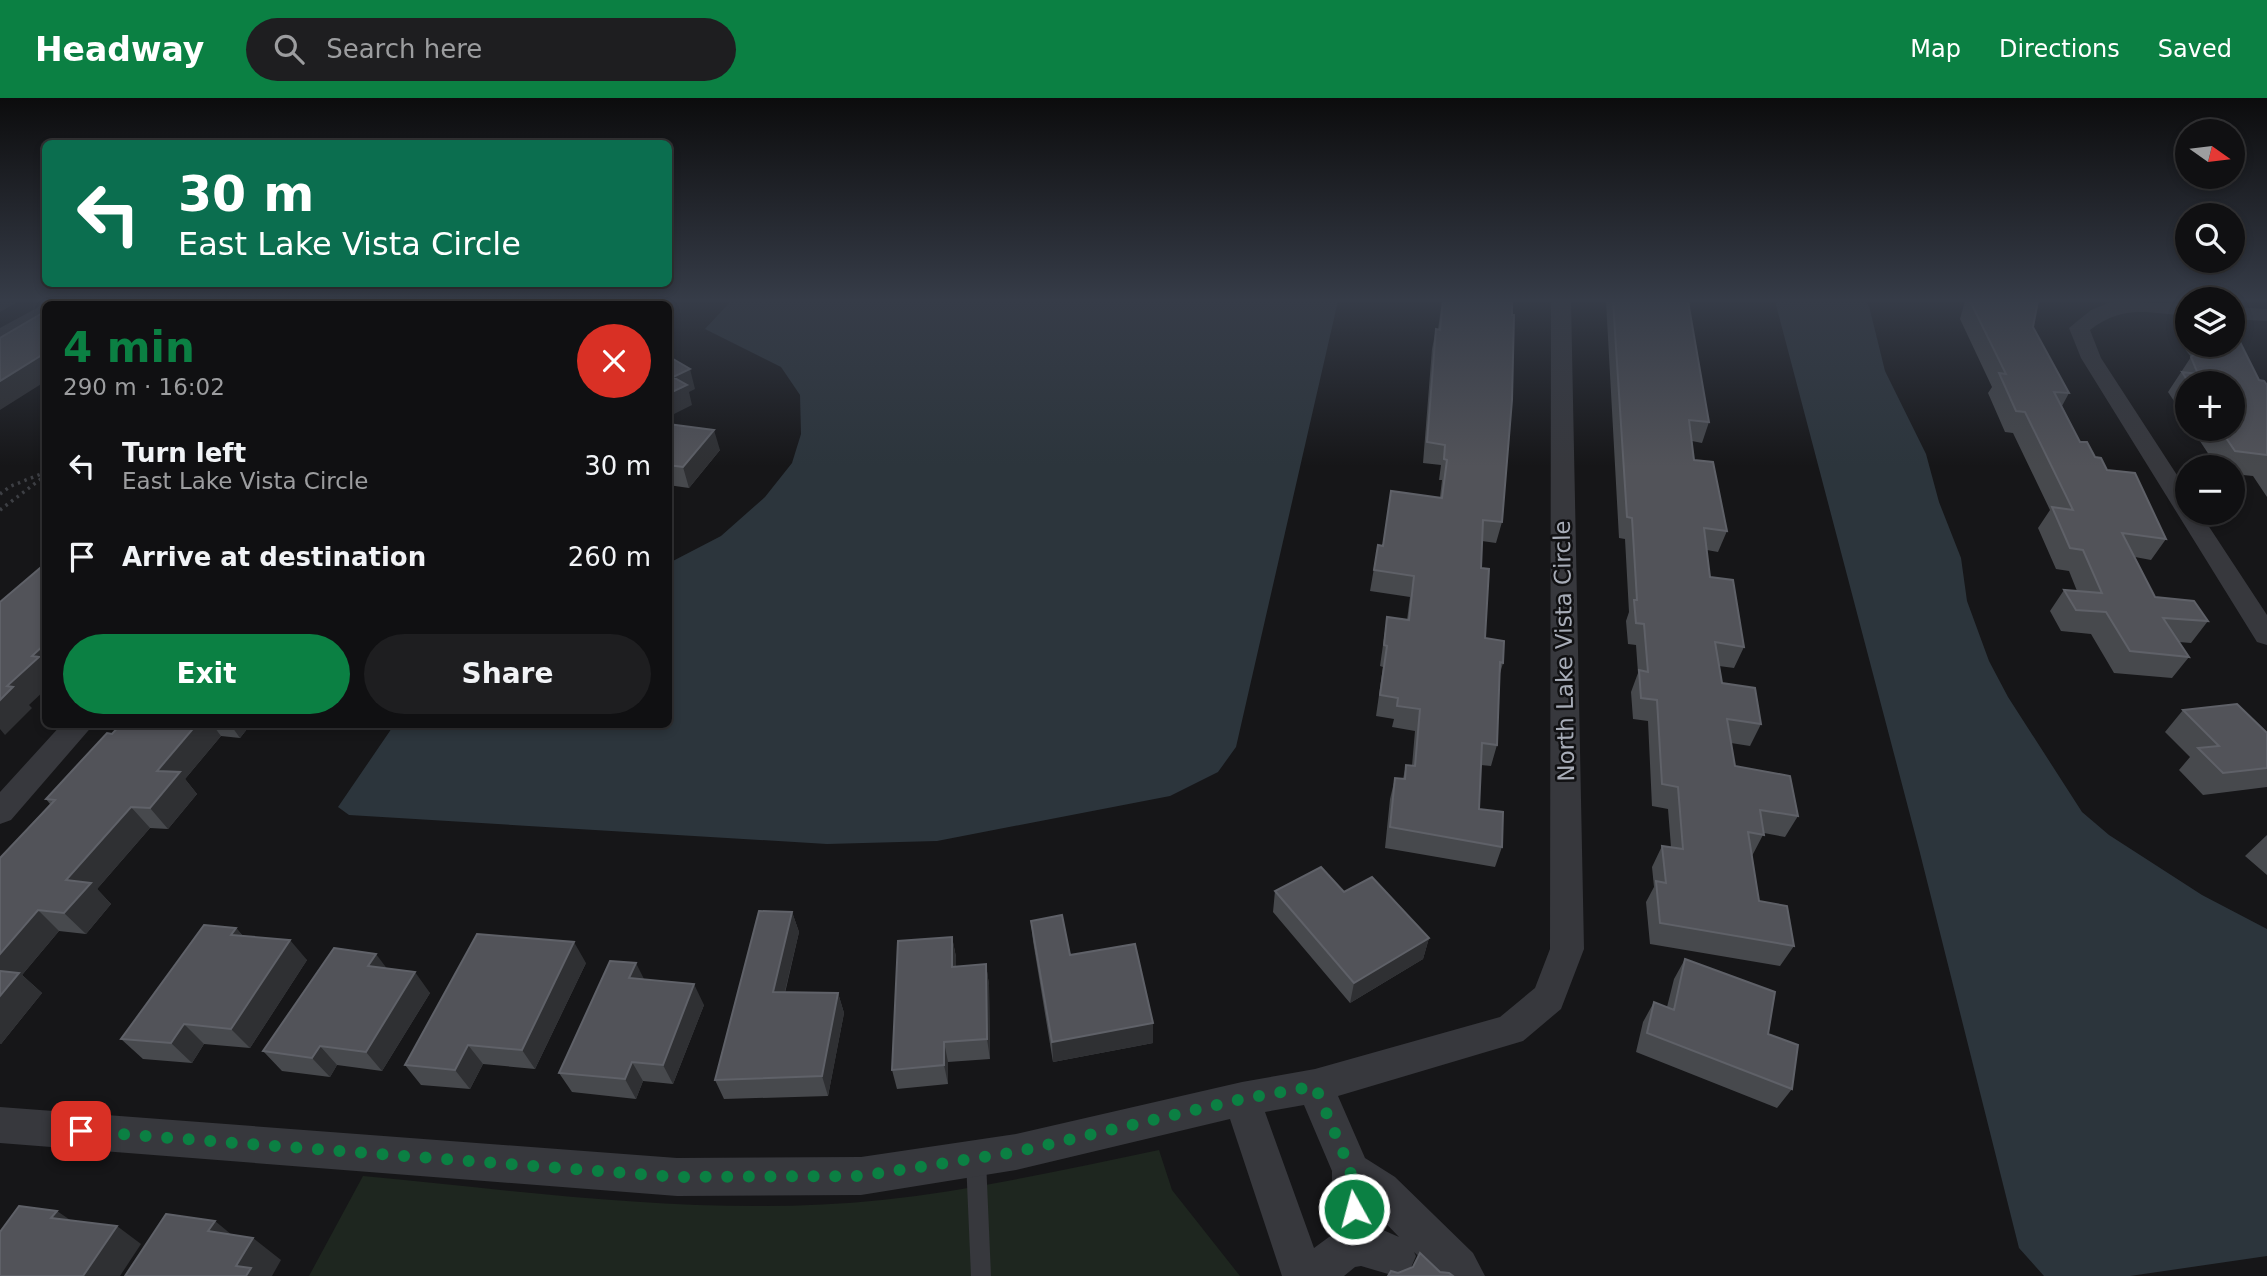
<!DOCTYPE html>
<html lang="en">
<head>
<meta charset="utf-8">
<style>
	:root { --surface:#101012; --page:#1e1e20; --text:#f1f3f6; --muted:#9c9d9f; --line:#303032; --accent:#0b8043 }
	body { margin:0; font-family:"DejaVu Sans",sans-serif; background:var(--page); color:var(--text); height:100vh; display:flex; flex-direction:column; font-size:26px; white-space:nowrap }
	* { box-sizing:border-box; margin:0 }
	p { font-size:23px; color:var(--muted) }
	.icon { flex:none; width:38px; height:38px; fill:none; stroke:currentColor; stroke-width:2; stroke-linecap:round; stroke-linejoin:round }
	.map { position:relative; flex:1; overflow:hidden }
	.sheet { position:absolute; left:42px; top:203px; width:630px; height:427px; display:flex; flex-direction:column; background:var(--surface); border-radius:10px; box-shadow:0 4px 10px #0003,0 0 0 2px var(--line) }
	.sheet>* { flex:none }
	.guide { position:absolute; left:42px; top:42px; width:630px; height:147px; border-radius:10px; box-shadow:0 4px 10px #0003,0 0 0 2px var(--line); background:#0b6e4f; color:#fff; overflow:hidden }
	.needle { width:46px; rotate:104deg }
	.controls { position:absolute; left:2175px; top:21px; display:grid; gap:14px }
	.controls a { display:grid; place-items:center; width:70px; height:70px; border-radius:50%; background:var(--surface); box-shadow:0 4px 10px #0003,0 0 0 2px var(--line); font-size:35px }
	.pin { position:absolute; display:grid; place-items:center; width:60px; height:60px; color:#fff; margin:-30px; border-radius:14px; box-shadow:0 4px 10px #0006 }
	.me { position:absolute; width:77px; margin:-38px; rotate:353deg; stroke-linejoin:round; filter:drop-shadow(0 0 5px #0008) }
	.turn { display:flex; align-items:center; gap:24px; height:147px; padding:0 21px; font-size:32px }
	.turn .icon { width:91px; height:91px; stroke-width:2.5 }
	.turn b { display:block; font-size:49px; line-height:60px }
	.round { display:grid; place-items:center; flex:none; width:74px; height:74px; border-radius:37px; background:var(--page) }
	.headline { display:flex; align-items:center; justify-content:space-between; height:119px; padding:0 21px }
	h1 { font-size:42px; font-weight:800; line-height:52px; color:var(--accent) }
	.button { display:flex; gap:14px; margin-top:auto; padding:14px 21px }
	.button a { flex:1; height:80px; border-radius:42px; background:var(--accent); color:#fff; font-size:28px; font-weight:800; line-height:80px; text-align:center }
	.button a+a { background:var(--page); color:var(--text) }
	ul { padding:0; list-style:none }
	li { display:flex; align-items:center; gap:21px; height:91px; padding:0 21px }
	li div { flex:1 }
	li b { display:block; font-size:26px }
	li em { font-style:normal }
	header { display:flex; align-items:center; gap:42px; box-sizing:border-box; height:98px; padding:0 35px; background:var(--accent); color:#fff }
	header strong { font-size:33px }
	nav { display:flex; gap:38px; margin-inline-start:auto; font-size:24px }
	.search { width:490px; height:63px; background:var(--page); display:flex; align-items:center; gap:18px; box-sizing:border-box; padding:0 24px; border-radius:38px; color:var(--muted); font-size:26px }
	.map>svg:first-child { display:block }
	.green { fill:#1e261f }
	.water { fill:#2c353c }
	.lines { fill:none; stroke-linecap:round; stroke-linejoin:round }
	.path { stroke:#3d3f44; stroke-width:3.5; stroke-dasharray:2.5 4.5; stroke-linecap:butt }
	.service { fill:#37383d; fill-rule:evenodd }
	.minor { fill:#37383d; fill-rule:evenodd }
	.wall { fill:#47494d }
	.shaded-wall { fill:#2f3033 }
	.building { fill:#525359; stroke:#5f6168; stroke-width:2 }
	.route { stroke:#0b8043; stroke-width:12; stroke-dasharray:0 21.6 }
	.labels { text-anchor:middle; stroke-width:5; stroke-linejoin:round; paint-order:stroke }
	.street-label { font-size:23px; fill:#a8adb8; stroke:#111113 }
</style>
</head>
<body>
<header>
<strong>Headway</strong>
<div class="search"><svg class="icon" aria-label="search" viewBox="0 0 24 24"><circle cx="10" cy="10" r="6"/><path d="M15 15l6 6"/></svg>Search here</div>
<nav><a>Map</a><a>Directions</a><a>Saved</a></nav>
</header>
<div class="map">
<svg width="2267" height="1178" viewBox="0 0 2267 1178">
	<rect width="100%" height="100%" fill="#161618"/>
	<!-- green -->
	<path class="green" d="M1159 1052 1172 1092 1240 1178H309L363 1078C532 1094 713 1120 882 1102 975 1092 1067 1071 1159 1052Z"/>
	<!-- water -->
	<path class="water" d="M731 203H1338L1236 649 1218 674 1170 698 937 743 827 746 349 717 338 709 394 627 668 626 669 465 721 438 765 399 792 365 801 336 800 297 781 269 705 231Z
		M1775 203H1865L1869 208 1885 273 1926 356 1939 404 1961 460 1967 503 1989 563 2008 599 2082 714 2109 737 2202 797 2267 831V1158L2130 1178H2044L2019 1150 1919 751Z"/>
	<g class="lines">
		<!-- path -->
		<path class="path" d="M285 206 290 203
			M0 396 11 388 46 374
			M0 412 46 377"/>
		<!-- service -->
		<path class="service" d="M976 1053 983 1055 986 1062 991 1178H971L966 1062 969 1055Z"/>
		<!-- minor -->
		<path class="minor" d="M503 203H525L522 206H501Z
			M1551 203H1571L1584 851 1561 911 1523 943 1338 998 1365 1060 1395 1079 1473 1155 1485 1178H1439L1414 1154 1416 1158 1410 1172 1395 1178 1361 1168 1355 1169 1344 1178H1282L1230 1021 1016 1072 861 1097 677 1098 0 1045V1009L677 1060 861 1059 1016 1036 1242 984 1315 971 1500 919 1535 890 1550 851ZM1304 1007 1332 1073V1102L1343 1133 1329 1139 1314 1150 1265 1014ZM1376 1115 1399 1139 1383 1132Z
			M2114 203 2188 206V218C2147 215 2124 206 2090 232L2101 260 2188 394V415H2200L2267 517V547L2257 544 2081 260 2069 230 2091 212Z
			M46 205 52 206H46V220L0 244V230Z
			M2233 209 2267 211V223L2233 221Z
			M62 626H94L11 722 0 726V694Z"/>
	</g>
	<!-- wall -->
	<path class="wall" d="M543 203H632L628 206H545Z
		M1442 203H1512L1502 424 1496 445 1482 443 1481 470 1485 540 1503 565 1499 579 1497 647 1491 668 1481 667 1479 711 1502 749 1495 769 1385 750 1390 701 1395 680 1403 681 1406 667 1412 668 1415 633 1392 629 1394 621 1376 618 1383 569 1380 568 1387 519 1407 522 1410 499 1370 493 1378 447 1382 448 1440 399 1442 382H1439L1441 367 1423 365 1432 251 1436 231H1438Z
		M1606 203H1688L1709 324 1702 345 1692 343 1694 362 1727 433 1718 454 1707 452 1710 479 1744 549 1734 570 1719 568 1722 585 1761 626 1750 648 1731 645 1735 668 1798 718 1785 739 1764 735 1752 758 1759 803 1794 848 1780 868 1650 846 1646 804 1654 789 1652 769 1662 748 1671 749 1668 711 1652 708 1648 623 1633 621 1631 594 1638 575 1636 547 1628 546 1626 523 1629 514 1625 441 1619 440Z
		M1965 203H2038L2033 229 2069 295 2062 308 2080 344 2107 372 2166 441 2151 462 2135 459 2155 499 2208 523 2191 545 2179 544 2189 559 2172 580 2114 575 2091 536 2061 533 2050 513 2064 492 2077 493 2069 473 2056 471 2038 430 2050 412 2013 335 2005 334 1988 295 1992 289 1960 221Z
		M2188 230V247H2233L2259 282 2267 287V399L2253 378 2233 376V369H2217L2192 331H2233V285H2188V324L2168 294 2191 259 2179 243Z
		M668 326 720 352 689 390 668 387Z
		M2183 612 2267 635V689L2203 697 2179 672 2190 659 2165 634Z
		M121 626H251L240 640 221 638 185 681 197 696 168 731 150 730 97 791 111 806 86 836 59 833 22 877 42 895 1 946H0V760L50 706 46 701Z
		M2267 737V777L2245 758Z
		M1275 793 1344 794 1429 840 1423 861 1350 905 1273 814Z
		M792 814 799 834 785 895H838L844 915 828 998 724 1001 715 982Z
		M1031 823 1070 857 1153 945 1053 964 1033 843Z
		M236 830 243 838 307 862 250 950 204 946 192 965 143 961 121 941Z
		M952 839 956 859V869L986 866 989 887 990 961 948 964V986L897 991 892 972Z
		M1685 861 1768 936 1792 991 1777 1010 1636 954 1643 924 1654 904 1667 909 1674 881Z
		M586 865 535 971 483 966 470 991 421 987 405 967Z
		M388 871 430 895 382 973 337 967 330 979 282 973 263 953Z
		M644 882 704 907 673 986 643 983 636 1001 572 994 559 975Z"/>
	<!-- shaded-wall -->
	<path class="shaded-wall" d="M0 203H19L0 214Z
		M143 203H180L174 206H145Z
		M429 203H462L457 206H424Z
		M608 203H632L628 206H605Z
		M42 257 46 262V283L0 312V283Z
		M690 271 695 291 689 294 692 307 668 319V296L673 279Z
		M714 332 720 352 689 390 683 369Z
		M46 545V591L29 607 32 610 5 637 0 631V602L7 588 32 558Z
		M197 626H212L221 638 185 681 197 696 168 731 150 710 157 673Z
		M230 626H251L240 640Z
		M131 709 150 730 97 791 111 806 86 836 64 815 66 782Z
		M38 812 59 833 22 877 42 895 1 946H0V856Z
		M792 814 799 834 780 914 773 894Z
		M236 830 254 851 231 837Z
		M952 839 956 859V889L952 869Z
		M1429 840 1423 861 1350 905 1354 885Z
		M290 842 307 862 250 950 231 931Z
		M574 844 586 865 535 971 522 952Z
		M376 856 391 876 368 868Z
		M636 865 646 885 629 880Z
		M986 866 989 887 990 961 987 941Z
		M415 874 430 895 382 973 366 954Z
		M694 886 704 907 673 986 663 967Z
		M838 895 844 915 828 998 822 978Z
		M1153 925V945L1053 964 1052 944Z
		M184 926 204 946 192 965 171 945Z
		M944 944 948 964V986L944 967Z
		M468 947 483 966 470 991 455 972Z
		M320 948 337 967 330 979 312 960Z
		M632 964 643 983 636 1001 625 981Z
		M57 1113 82 1130 51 1120Z
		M215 1123 243 1146 208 1133Z
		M117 1128 141 1146 120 1178H83Z
		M253 1140 281 1162 272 1178H246L236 1168Z"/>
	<!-- building -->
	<path class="building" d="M63 203H164L158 206H56Z
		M378 203H429L424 206H373Z
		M578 203H608L604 206Z
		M1443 203H1512V217H1514L1512 302 1502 424 1483 422 1481 470 1489 471 1485 540 1504 543 1503 565 1500 564 1497 647 1482 645 1479 711 1503 714 1502 749 1390 729 1395 680 1405 681 1406 667 1415 668 1420 611 1397 608 1398 600 1380 597 1387 548 1384 547 1387 519 1409 522 1414 478 1374 472 1378 447 1383 448 1391 393 1442 400 1447 362 1444 361 1445 347 1427 344 1436 231 1440 232Z
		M1613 203H1688L1709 324 1689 322 1694 362 1713 364 1727 433 1704 430 1710 479 1733 482 1744 549 1715 544 1722 585 1755 590 1761 626 1727 621 1735 668 1790 678 1798 718 1760 712 1764 737 1748 734 1759 803 1787 808 1794 848 1660 825 1656 783 1666 785 1662 748 1683 751 1678 689 1662 686 1657 602 1641 600 1639 572 1648 574 1644 526 1636 525 1634 502H1637L1632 420 1627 419Z
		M1970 203H2038L2033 229 2069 295 2054 294 2080 344H2087L2095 359 2101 360 2107 372 2135 375 2166 441 2122 435 2155 499 2194 503 2208 523 2163 520 2189 559 2130 553 2106 514 2076 512 2064 492 2102 495 2083 452 2070 450 2052 409 2073 412 2025 314 2016 313 1999 275 2006 276Z
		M46 213V257H42L0 283V240Z
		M2233 230 2259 282 2264 283 2267 287V357L2235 353 2220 331H2233V285H2189L2182 274 2198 276 2191 259 2206 247H2233Z
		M668 258 690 271 673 279 687 287 668 296Z
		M668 326 714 332 683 369 668 367Z
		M46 465V545L32 558 39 559 7 588 13 589 0 602V504Z
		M2237 606 2267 635V670L2223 675 2198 650 2219 648 2183 612Z
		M121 626H197L157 673 180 674 150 710 131 709 66 782 91 785 64 815 38 812 0 856V760L55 702 46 701 107 635 112 636Z
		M1321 769 1344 794 1372 779 1429 840 1354 885 1275 793Z
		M759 813 792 814 773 894 838 895 822 978 715 982Z
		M1062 817 1070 857 1135 846 1153 925 1052 944 1031 823Z
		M204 827 236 830 231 837 290 842 231 931 184 926 171 945 121 941Z
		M477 836 574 844 522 952 468 947 455 972 405 967Z
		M952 839V869L986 866 987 941 944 944V967L892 972 898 843Z
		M334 850 376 856 368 868 415 874 366 954 320 948 312 960 263 953Z
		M1685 861 1775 894 1768 936 1798 947 1792 991 1647 935 1654 904 1674 912Z
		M610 863 636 865 629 880 694 886 663 967 632 964 625 981 559 975Z
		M0 873 19 875 0 898Z
		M19 1108 57 1113 51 1120 117 1128 83 1178H0V1134Z
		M166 1116 215 1123 208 1133 253 1140 236 1168 251 1170 246 1178H125Z
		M1420 1155 1440 1174 1449 1175 1453 1178H1388L1391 1173 1398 1175 1413 1169Z"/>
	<!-- sky -->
	<linearGradient id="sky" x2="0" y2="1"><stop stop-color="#0c0c0d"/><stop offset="0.55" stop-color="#363c48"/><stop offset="1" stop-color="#363c48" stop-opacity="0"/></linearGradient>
	<rect width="2267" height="368" fill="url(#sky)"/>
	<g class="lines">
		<!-- route -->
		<path class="route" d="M81 1033 677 1079 861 1078 1016 1054 1242 1001 1315 988 1351 1073 1348 1087 1354 1111"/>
	</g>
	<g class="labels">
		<!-- street labels -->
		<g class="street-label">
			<text transform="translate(1564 553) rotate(-91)" y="8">North Lake Vista Circle</text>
		</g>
	</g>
</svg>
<div class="controls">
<a><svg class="needle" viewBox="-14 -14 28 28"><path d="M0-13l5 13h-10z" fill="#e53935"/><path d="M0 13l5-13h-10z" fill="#9c9d9f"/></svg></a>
<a><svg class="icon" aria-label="search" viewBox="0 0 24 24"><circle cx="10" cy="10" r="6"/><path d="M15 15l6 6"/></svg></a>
<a><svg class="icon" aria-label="layers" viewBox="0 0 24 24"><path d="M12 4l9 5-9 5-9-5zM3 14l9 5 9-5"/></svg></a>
<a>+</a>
<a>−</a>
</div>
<div class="pin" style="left:81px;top:1033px;background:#d93025"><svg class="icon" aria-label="arrive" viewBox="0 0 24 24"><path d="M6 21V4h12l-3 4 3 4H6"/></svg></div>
<svg class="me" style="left:1354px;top:1111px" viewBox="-20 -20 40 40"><circle r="17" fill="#0b8043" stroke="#fff" stroke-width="3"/><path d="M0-11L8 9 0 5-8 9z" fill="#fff"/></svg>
<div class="guide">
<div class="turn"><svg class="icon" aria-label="left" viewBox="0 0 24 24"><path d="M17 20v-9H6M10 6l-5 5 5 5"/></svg><div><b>30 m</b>East Lake Vista Circle</div></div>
</div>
<section class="sheet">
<div class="headline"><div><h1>4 min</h1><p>290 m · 16:02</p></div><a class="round" style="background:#d93025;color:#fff"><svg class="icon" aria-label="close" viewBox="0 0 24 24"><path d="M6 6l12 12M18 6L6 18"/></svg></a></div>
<ul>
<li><svg class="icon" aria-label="left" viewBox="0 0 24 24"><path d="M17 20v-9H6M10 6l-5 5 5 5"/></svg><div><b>Turn left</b><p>East Lake Vista Circle</p></div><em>30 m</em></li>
<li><svg class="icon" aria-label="arrive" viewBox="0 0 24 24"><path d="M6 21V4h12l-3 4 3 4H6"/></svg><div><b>Arrive at destination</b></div><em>260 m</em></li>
</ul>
<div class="button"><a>Exit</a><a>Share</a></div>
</section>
</div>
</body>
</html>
